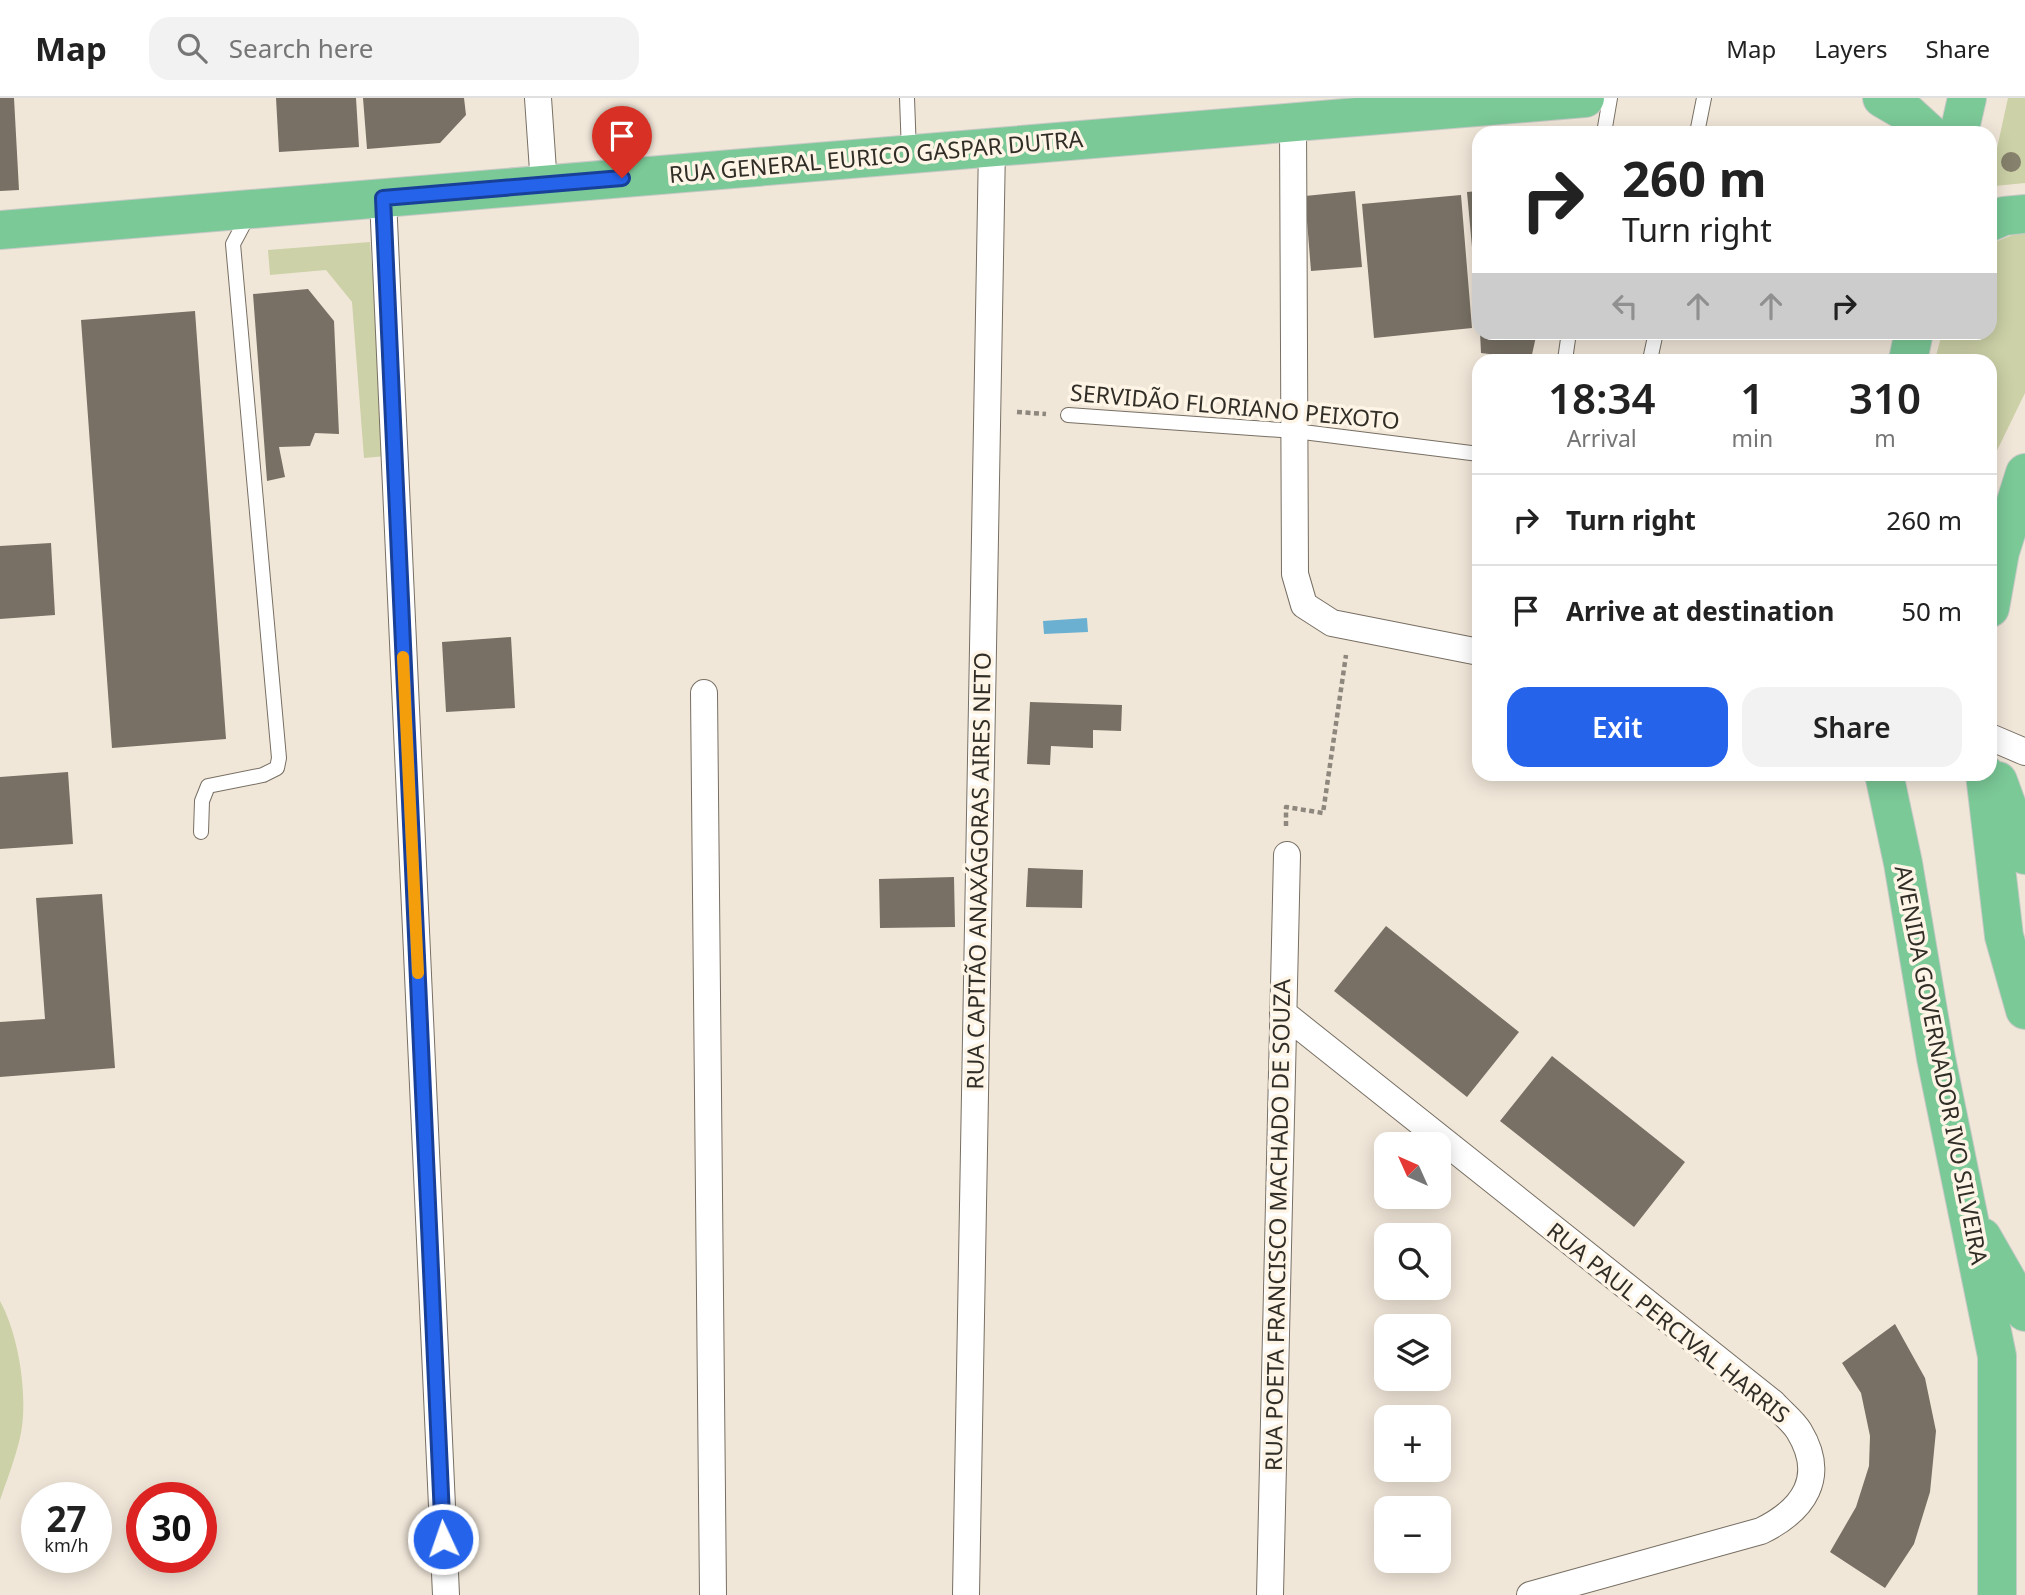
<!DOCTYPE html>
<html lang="en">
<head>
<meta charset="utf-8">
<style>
	:root { --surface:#fff; --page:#f2f2f2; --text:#222; --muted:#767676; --line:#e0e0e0; --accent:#2563eb }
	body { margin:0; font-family:"Noto Sans",sans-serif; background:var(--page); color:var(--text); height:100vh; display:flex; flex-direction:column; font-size:26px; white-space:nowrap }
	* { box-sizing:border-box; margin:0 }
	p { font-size:23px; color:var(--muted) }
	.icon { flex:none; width:38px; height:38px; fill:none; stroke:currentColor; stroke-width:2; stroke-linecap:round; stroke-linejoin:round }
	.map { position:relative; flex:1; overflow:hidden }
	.side { position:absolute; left:1472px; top:256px; width:525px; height:427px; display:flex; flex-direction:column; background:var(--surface); border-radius:21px; box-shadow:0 4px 18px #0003 }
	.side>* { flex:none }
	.guide { position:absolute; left:1472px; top:28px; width:525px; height:214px; border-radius:21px; box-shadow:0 4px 18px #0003; background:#fff; color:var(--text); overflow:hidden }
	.needle { width:46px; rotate:315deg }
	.fabs { position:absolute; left:1374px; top:1034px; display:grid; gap:14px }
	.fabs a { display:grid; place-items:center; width:77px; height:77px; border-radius:14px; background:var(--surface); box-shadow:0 4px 18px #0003; font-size:35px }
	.speed { position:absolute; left:21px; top:1384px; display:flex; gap:14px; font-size:35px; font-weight:700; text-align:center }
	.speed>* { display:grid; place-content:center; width:91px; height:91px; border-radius:50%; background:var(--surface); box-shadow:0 4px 18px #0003; line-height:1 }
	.speed small { font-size:18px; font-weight:400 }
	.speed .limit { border:10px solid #d22; background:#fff; color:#111 }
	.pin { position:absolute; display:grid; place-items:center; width:60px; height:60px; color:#fff; margin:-72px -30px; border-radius:50% 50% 50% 0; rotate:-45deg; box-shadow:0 0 7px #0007 }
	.pin .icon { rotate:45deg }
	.me { position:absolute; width:77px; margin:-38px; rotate:357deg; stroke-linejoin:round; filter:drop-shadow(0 0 5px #0008) }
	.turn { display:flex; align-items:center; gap:24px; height:147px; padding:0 35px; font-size:32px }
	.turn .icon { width:91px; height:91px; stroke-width:2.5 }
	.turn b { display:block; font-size:49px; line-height:60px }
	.lanes { display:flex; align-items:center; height:66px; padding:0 35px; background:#0003; justify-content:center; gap:35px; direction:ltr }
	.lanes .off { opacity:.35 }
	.eta { display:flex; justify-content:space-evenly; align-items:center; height:119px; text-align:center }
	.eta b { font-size:42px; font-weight:600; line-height:49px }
	.cta { display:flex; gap:14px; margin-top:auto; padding:14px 35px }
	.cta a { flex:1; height:80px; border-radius:21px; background:var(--accent); color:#fff; font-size:28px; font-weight:600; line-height:80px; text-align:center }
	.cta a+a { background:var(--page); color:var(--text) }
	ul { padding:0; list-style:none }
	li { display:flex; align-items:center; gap:21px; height:91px; padding:0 35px; border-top:2px solid var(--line) }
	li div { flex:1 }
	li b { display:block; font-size:26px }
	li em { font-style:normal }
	header { display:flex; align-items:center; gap:42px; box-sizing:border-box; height:98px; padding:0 35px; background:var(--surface); border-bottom:2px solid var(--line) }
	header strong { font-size:33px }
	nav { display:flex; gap:38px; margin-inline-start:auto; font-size:24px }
	.search { width:490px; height:63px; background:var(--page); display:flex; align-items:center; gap:18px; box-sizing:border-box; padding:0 24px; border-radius:21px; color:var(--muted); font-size:26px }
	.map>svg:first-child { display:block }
	.green { fill:#cdd1a7 }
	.water { fill:#6bb0d1 }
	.building { fill:#787064 }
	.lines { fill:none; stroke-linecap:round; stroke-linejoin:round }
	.lane-casing { stroke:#776f63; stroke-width:16 }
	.street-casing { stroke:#776f63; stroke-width:28 }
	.primary-casing { stroke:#c9c9c7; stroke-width:40 }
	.path { stroke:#8d877d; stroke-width:4.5; stroke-dasharray:5 3.5; stroke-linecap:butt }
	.lane { stroke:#fff; stroke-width:14 }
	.street { stroke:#fff; stroke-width:26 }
	.primary { stroke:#7bc997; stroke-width:38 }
	.tree { fill:#85816c }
	.route-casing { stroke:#184099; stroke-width:18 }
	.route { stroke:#2563eb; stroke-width:12 }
	.slow { stroke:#f59e0b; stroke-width:12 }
	.labels { text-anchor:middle; stroke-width:7; stroke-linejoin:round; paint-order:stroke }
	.street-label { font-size:23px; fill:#312e28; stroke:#fef5e7 }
</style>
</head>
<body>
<header>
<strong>Map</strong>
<div class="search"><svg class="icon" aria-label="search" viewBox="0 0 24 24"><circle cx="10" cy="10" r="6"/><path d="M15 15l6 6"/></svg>Search here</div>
<nav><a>Map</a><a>Layers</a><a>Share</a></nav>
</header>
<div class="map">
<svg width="2025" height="1497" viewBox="0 0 2025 1497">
	<rect width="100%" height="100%" fill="#f1e7d9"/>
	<!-- green -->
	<path class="green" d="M2008 0H2025V85L1995 88 1990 82Z
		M2025 132V295L1990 367V262H1935L1942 235 1990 234V146Z
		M370 144 387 358 364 360 352 204 326 172 270 177 268 152Z
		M0 1203C19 1237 29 1301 20 1340 15 1361 7 1382 0 1402Z"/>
	<!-- water -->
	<path class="water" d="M1087 520 1088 534 1044 536 1043 523Z"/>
	<!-- building -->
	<path class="building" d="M0 0H14L19 92 0 93Z
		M276 0H356L359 49 279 54Z
		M363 0H464L466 17 440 45 367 51Z
		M1355 93 1362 169 1311 173 1305 98Z
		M1479 93V204H1477L1467 94Z
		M1461 97 1472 230 1374 240 1362 106Z
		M308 191 334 223 339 336 315 335 310 348 279 349 285 379 267 383 253 196Z
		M195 213 226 641 112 650 81 222Z
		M1480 234H1537L1531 261 1481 255Z
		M51 445 55 517 0 521V448Z
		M511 539 515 610 446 614 442 544Z
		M1030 604 1122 607 1121 633 1093 632V650L1051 648 1050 667 1027 666Z
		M68 674 73 746 0 751V679Z
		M1028 770 1083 772 1082 810 1026 809Z
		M954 779 955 829 880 830 879 781Z
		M102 796 115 970 0 979V924L45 921 36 800Z
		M1386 828 1519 934 1467 999 1334 893Z
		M1552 958 1685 1064 1634 1129 1500 1023Z
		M1895 1226 1925 1280 1936 1333 1930 1394 1914 1446 1885 1490 1830 1454 1856 1409 1869 1368 1870 1338 1861 1295 1842 1265Z"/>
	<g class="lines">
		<defs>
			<path id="lane" d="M907 0 909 55
				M1604 35 1610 0
				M1697 35 1704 0
				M1565 262 1569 234
				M1650 262 1656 234
				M1068 317 1295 333 1479 356
				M201 734 202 703 208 688 263 677 277 670 279 660 233 146 250 114"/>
			<path id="street" d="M538 0 544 87
				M1293 24 1295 476 1304 507 1332 525 1479 554
				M383 101 446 1497
				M704 595 713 1497
				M1990 639 2025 654
				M1283 915 1773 1305C1781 1314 1793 1323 1799 1333 1827 1379 1804 1412 1761 1433L1530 1497
				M966 1497 992 49
				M1270 1497 1287 757"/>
			<path id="primary" d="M1882 0 1906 14 1929 35
				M1959 35 1967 0
				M1990 124 2004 118 2025 116
				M0 132 1585 0
				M1908 262 1914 234
				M1990 510 2000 454 2025 375
				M1884 676 1903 765 1936 960 1997 1258V1497
				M1985 676 2004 838 2025 912
				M1998 683 2025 757
				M1982 1139 2025 1214"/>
		</defs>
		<!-- lane casing -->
		<use href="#lane" class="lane-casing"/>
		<!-- street casing -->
		<use href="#street" class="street-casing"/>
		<!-- primary casing -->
		<use href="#primary" class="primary-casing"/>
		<!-- path -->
		<path class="path" d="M1017 314 1046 316
			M1286 728V709L1323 715 1346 557"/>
		<!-- lane -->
		<use href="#lane" class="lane"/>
		<!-- street -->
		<use href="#street" class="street"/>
		<!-- primary -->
		<use href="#primary" class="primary"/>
	</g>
	<!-- trees -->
	<circle class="tree" cx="2011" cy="64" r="10"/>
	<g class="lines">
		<defs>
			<path id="route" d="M443 1441 383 100 622 80"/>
		</defs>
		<!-- route casing -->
		<use href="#route" class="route-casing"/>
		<!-- route -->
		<use href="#route" class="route"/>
		<!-- slow -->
		<path class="slow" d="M403 559 418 875"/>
	</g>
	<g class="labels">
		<!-- street labels -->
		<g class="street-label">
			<text transform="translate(876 59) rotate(-5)" y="8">RUA GENERAL EURICO GASPAR DUTRA</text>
			<text transform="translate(1235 309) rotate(5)" y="8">SERVIDÃO FLORIANO PEIXOTO</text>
			<text transform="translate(979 773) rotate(-89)" y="8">RUA CAPITÃO ANAXÁGORAS AIRES NETO</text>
			<text transform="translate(1941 967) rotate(79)" y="8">AVENIDA GOVERNADOR IVO SILVEIRA</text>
			<text transform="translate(1278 1127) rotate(-89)" y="8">RUA POETA FRANCISCO MACHADO DE SOUZA</text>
			<text transform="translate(1668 1225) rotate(39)" y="8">RUA PAUL PERCIVAL HARRIS</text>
		</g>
	</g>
</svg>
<div class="fabs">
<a><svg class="needle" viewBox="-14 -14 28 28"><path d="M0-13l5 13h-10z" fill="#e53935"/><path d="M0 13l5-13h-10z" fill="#767676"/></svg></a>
<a><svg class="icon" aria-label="search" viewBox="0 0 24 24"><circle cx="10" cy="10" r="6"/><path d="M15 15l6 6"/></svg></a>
<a><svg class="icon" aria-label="layers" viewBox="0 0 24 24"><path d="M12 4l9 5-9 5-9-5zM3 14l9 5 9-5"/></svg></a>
<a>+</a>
<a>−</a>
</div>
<div class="speed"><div>27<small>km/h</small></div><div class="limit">30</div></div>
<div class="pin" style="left:622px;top:80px;background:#d93025"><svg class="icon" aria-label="arrive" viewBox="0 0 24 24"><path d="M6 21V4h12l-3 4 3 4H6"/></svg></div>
<svg class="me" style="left:443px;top:1441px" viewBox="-20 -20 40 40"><circle r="17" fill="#2563eb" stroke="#fff" stroke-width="3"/><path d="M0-11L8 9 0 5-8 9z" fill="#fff"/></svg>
<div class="guide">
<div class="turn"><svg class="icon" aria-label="right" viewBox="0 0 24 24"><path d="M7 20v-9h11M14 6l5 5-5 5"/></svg><div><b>260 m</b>Turn right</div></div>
<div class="lanes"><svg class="icon off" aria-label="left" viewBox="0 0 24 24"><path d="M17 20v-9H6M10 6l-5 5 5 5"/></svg><svg class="icon off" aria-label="ahead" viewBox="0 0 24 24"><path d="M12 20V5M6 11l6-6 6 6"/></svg><svg class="icon off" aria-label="ahead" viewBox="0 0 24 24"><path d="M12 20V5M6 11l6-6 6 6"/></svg><svg class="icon" aria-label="right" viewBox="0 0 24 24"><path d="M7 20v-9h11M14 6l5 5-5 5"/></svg></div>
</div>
<section class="side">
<div class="eta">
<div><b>18:34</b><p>Arrival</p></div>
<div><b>1</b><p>min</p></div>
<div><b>310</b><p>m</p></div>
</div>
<ul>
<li><svg class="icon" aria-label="right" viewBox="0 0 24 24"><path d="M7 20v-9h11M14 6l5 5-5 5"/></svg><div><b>Turn right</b></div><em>260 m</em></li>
<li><svg class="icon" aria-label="arrive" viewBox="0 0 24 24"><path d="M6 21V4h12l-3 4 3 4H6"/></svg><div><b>Arrive at destination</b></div><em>50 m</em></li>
</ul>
<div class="cta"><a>Exit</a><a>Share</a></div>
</section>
</div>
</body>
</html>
